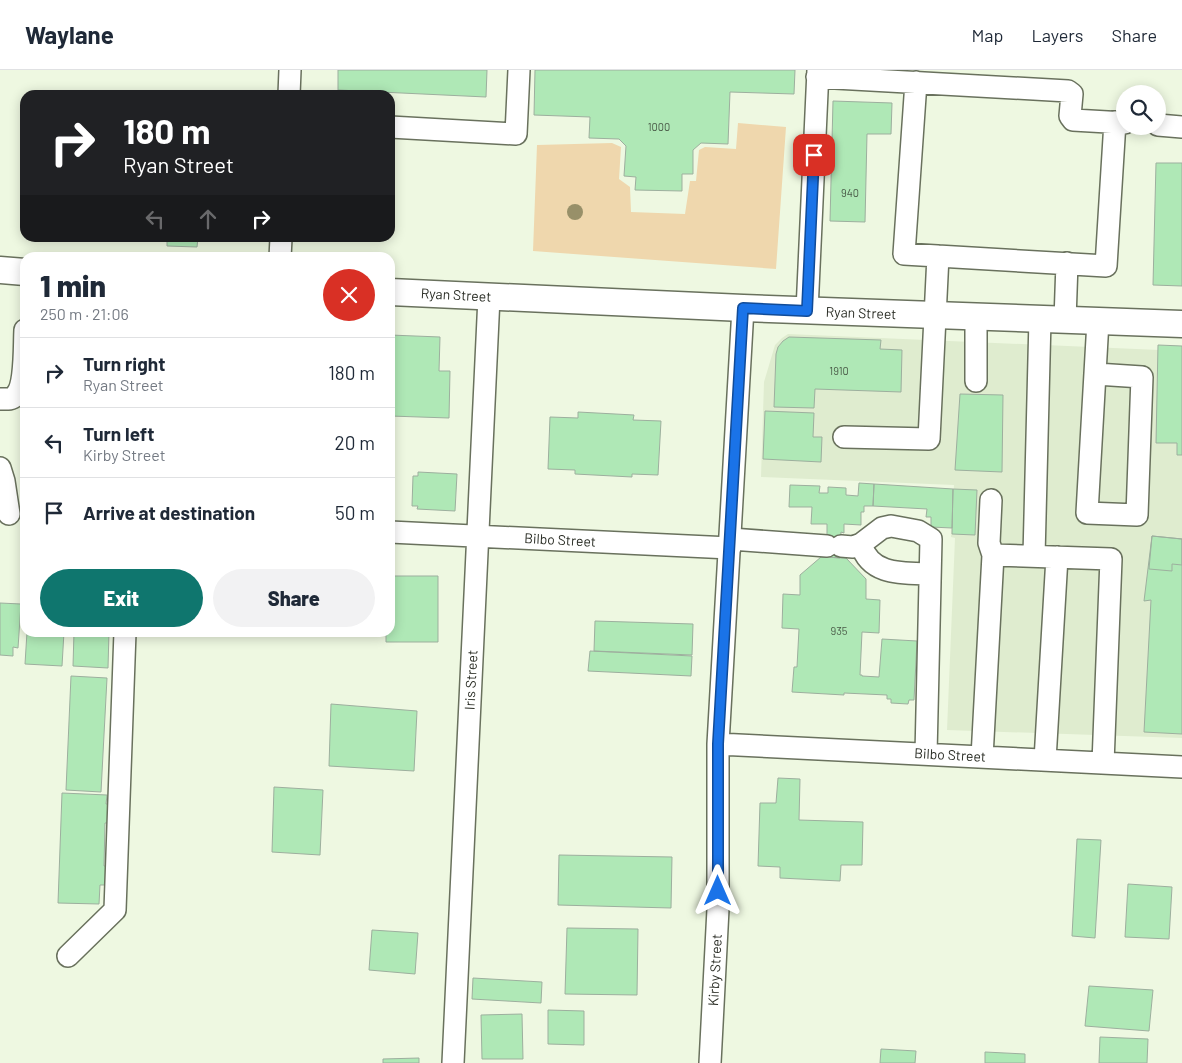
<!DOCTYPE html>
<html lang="en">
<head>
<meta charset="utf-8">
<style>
	:root { --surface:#fff; --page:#f2f2f3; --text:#1f2937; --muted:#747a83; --line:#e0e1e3; --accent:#0f766e }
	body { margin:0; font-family:Barlow,sans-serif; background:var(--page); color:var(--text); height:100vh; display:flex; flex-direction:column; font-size:19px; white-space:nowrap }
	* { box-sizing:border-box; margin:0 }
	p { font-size:16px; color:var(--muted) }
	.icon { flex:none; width:28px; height:28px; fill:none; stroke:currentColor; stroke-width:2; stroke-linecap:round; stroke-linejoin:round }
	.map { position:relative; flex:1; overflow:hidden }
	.drawer { position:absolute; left:20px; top:182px; width:375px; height:385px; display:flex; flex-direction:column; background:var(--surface); border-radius:15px; box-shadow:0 2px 12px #0003 }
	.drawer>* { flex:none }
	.top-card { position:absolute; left:20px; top:20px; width:375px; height:152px; border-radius:15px; box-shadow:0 2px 12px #0003; background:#202124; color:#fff; overflow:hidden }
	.fabs { position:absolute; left:1116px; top:15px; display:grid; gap:10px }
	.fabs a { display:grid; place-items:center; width:50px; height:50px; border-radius:50%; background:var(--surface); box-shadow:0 2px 12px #0003; font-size:25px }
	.pin { position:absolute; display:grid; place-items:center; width:42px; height:42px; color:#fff; margin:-21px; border-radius:10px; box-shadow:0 2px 8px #0006 }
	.me { position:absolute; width:55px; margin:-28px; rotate:0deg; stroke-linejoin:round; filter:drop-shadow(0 0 4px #0008) }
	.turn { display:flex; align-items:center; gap:18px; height:105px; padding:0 20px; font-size:22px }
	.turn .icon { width:65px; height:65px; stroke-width:2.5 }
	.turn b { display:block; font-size:35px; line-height:42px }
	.lanes { display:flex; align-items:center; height:48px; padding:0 20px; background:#0003; justify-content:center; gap:25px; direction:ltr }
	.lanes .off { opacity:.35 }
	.round { display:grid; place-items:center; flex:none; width:52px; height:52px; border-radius:26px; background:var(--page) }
	.overview { display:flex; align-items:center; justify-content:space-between; height:85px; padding:0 20px }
	h1 { font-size:30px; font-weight:800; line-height:38px }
	.button { display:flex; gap:10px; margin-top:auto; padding:10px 20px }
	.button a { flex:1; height:58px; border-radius:30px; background:var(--accent); color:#fff; font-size:20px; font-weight:800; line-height:58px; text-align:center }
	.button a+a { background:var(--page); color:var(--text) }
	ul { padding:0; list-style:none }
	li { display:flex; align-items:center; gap:15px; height:70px; padding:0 20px; border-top:1px solid var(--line) }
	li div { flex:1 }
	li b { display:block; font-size:19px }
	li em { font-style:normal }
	header { display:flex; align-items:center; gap:30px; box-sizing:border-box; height:70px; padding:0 25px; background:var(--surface); border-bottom:1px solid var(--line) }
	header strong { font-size:24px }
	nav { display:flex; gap:28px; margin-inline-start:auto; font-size:18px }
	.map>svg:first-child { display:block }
	.built { fill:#dfeccf }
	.green { fill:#efd7ad }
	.building { fill:#afe8b6; stroke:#9daf9e }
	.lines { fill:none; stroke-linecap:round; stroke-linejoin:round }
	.minor-casing { stroke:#69715d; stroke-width:24 }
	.major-casing { stroke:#69715d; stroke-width:29 }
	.minor { stroke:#fff; stroke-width:21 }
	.major { stroke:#fff; stroke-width:26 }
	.tree { fill:#989069 }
	.route-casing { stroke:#114b97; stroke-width:12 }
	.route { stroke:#1a73e8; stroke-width:9 }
	.labels { text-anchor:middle; stroke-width:4; stroke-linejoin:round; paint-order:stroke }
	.number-label { font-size:11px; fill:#4b5c49 }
	.street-label { font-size:14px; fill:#2a2d25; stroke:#fff }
</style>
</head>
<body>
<header>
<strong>Waylane</strong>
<nav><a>Map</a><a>Layers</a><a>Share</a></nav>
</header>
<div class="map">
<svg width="1182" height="993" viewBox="0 0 1182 993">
	<rect width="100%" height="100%" fill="#eef8e1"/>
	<!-- built -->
	<path class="built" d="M788 264 1182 281V668L947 660 955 468 951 467 954 415 761 407 764 312 775 275 782 268Z"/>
	<!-- green -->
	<path class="green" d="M738 53 786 57 776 199 533 181 537 75 612 73 621 77 619 109 630 117 631 142 685 144 690 111H696L699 80 705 77 736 79Z"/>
	<!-- building -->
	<path class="building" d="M338 0H487L486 27 338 20Z
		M535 0H795L794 24 730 22 728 74 701 73 693 80V104H682V121L635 120 636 107 624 106 626 76 619 69 589 68 590 47 534 45Z
		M833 31 892 33 891 64H867L865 152 830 151Z
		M1156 93H1182V216L1153 215Z
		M167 168H198L197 177 167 176Z
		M390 265 440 267 439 301H450L449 348 390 346Z
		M789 267 881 270 880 279 902 280 901 322 815 319 814 338 774 337 776 284 778 277 783 271Z
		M1158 275 1182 276V385H1177V373H1156Z
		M960 324 1003 325 1002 402 955 400Z
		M765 341 814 343 813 367H822L821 392 763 389Z
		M578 342 634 345 633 350 661 351 658 405 632 404V407L575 404V400L548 399 550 347 578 348Z
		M418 402 457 404 455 441 417 439 418 436H412L413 406H418Z
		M859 413 874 414 873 436H864V442H861V455L844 454V463L841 462 840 488 827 487V454H811L812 437H789L790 415 820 416 819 423H828V417L846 418V425L858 426Z
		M874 414 953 419 952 458 931 457V447H926L927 439 873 436Z
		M953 419 977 420 975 465 952 464Z
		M1152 466 1182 469V495L1172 494V501L1149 499Z
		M1152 466 1182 469V664L1144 662 1151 530 1144 531Z
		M821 487 846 488 866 509V529L880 530 879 563 862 562 860 605H862V606L879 607 882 569 917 571 914 630H909L908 634 891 633V629H887V625L844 623V625L792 622 794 597H797L799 559 782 558 783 524 800 525V505Z
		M390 506H438V572H386V562H390Z
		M0 533 21 534 18 578 13 577V586L0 585Z
		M595 551 693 554 692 585 594 581Z
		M27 562H64L62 596 25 594Z
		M74 562H109L108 598 73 596Z
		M590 581 692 586 691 606 588 601Z
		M71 606 107 608 101 722 66 720Z
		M331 634 417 641 414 701 329 696Z
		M778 708 800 709 799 750 863 752 862 795H841L840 811 780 808V797L758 796 760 733H776Z
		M274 717 323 720 320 785 272 782Z
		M62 723 107 725 106 734H110L109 753H105L104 796H107V815H100L99 834 58 833Z
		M1077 769 1101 770 1095 868 1072 866Z
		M559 785 672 787 671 838 558 835Z
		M1128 814 1172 817 1169 869 1125 867Z
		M567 858 638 859 637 925 565 924Z
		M372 860 418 863 415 904 369 900Z
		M473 908 542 912 541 933 472 929Z
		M1089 916 1153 920 1149 961 1085 956Z
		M548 940 584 941V975L548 974Z
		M522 944 523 989H482L481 945Z
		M1100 967 1148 969 1147 993H1099Z
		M881 979 916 981 915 993H880Z
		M985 982 1025 984V993H985Z
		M419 988V993H383V989Z"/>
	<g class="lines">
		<defs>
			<path id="minor" d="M817 7 1068 21 1072 24 1070 46 1073 50 1125 53
				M916 12 904 184 1106 196 1115 52
				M289 25 290 0
				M1158 55 1182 57
				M390 57 516 64 519 0
				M280 188 281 168
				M807 241 818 0
				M1065 250 1067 193
				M1096 304 1142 307 1137 445 1087 443 1098 251
				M976 311V247
				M0 329C6 329 11 330 15 326 26 316 24 275 25 260
				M844 367 929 369 938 186
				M0 398 4 411 9 444
				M991 430 989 473 993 485
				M390 462 730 478
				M731 469 827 476
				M861 474C870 506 903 503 930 504
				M841 476 853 477 861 474 882 458 891 456 918 461 931 469 926 684
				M1034 486 1040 249
				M718 674 1182 697
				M982 687 993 485 1111 489 1103 693
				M1045 690 1057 487
				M68 886 115 840 125 562
				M453 993 489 227
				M710 993 718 839V674L743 238"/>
			<path id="major" d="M0 200 25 202
				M390 222 743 238 1182 254"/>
		</defs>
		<!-- minor casing -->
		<use href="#minor" class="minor-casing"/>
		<!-- major casing -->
		<use href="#major" class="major-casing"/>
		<!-- minor -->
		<use href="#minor" class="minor"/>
		<!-- major -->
		<use href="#major" class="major"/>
	</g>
	<!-- trees -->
	<circle class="tree" cx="575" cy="142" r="8"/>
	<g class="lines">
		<defs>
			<path id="route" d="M718 821V674L743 238 807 241 814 85"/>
		</defs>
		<!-- route casing -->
		<use href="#route" class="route-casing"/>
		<!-- route -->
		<use href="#route" class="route"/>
	</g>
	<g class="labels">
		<!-- number labels -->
		<g class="number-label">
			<text x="659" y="61">1000</text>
			<text x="850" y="127">940</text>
			<text x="839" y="305">1910</text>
			<text x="839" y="565">935</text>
		</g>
		<!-- street labels -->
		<g class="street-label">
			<text transform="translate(456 225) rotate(3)" y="5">Ryan Street</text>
			<text transform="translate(861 243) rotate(2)" y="5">Ryan Street</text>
			<text transform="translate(560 470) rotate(3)" y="5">Bilbo Street</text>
			<text transform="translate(471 610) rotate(-87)" y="5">Iris Street</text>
			<text transform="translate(950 685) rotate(3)" y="5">Bilbo Street</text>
			<text transform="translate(715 900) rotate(-87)" y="5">Kirby Street</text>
		</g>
	</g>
</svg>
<div class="fabs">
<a><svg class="icon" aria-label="search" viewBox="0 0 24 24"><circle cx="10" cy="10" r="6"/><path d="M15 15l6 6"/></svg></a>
</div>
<div class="pin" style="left:814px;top:85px;background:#d93025"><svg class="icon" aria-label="arrive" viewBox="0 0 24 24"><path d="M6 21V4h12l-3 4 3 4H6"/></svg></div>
<svg class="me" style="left:718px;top:821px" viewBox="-20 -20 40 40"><path d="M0-17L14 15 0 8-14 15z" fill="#1a73e8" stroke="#fff" stroke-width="4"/></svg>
<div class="top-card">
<div class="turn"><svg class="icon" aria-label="right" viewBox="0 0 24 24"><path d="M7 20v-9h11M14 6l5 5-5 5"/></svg><div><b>180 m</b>Ryan Street</div></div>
<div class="lanes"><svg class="icon off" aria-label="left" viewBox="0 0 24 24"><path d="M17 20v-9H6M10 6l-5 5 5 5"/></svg><svg class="icon off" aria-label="ahead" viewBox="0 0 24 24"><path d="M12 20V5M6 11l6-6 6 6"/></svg><svg class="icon" aria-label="right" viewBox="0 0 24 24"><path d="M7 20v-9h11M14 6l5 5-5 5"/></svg></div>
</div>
<section class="drawer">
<div class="overview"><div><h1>1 min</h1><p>250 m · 21:06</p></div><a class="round" style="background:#d93025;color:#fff"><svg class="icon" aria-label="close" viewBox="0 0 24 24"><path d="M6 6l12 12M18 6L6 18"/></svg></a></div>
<ul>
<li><svg class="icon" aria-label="right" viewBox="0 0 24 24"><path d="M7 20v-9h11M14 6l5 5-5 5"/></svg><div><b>Turn right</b><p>Ryan Street</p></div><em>180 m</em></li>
<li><svg class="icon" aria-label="left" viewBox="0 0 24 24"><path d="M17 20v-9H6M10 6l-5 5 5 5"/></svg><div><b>Turn left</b><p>Kirby Street</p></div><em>20 m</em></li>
<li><svg class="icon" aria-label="arrive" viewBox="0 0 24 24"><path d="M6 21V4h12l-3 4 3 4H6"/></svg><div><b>Arrive at destination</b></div><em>50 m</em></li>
</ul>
<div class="button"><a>Exit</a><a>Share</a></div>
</section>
</div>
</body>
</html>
